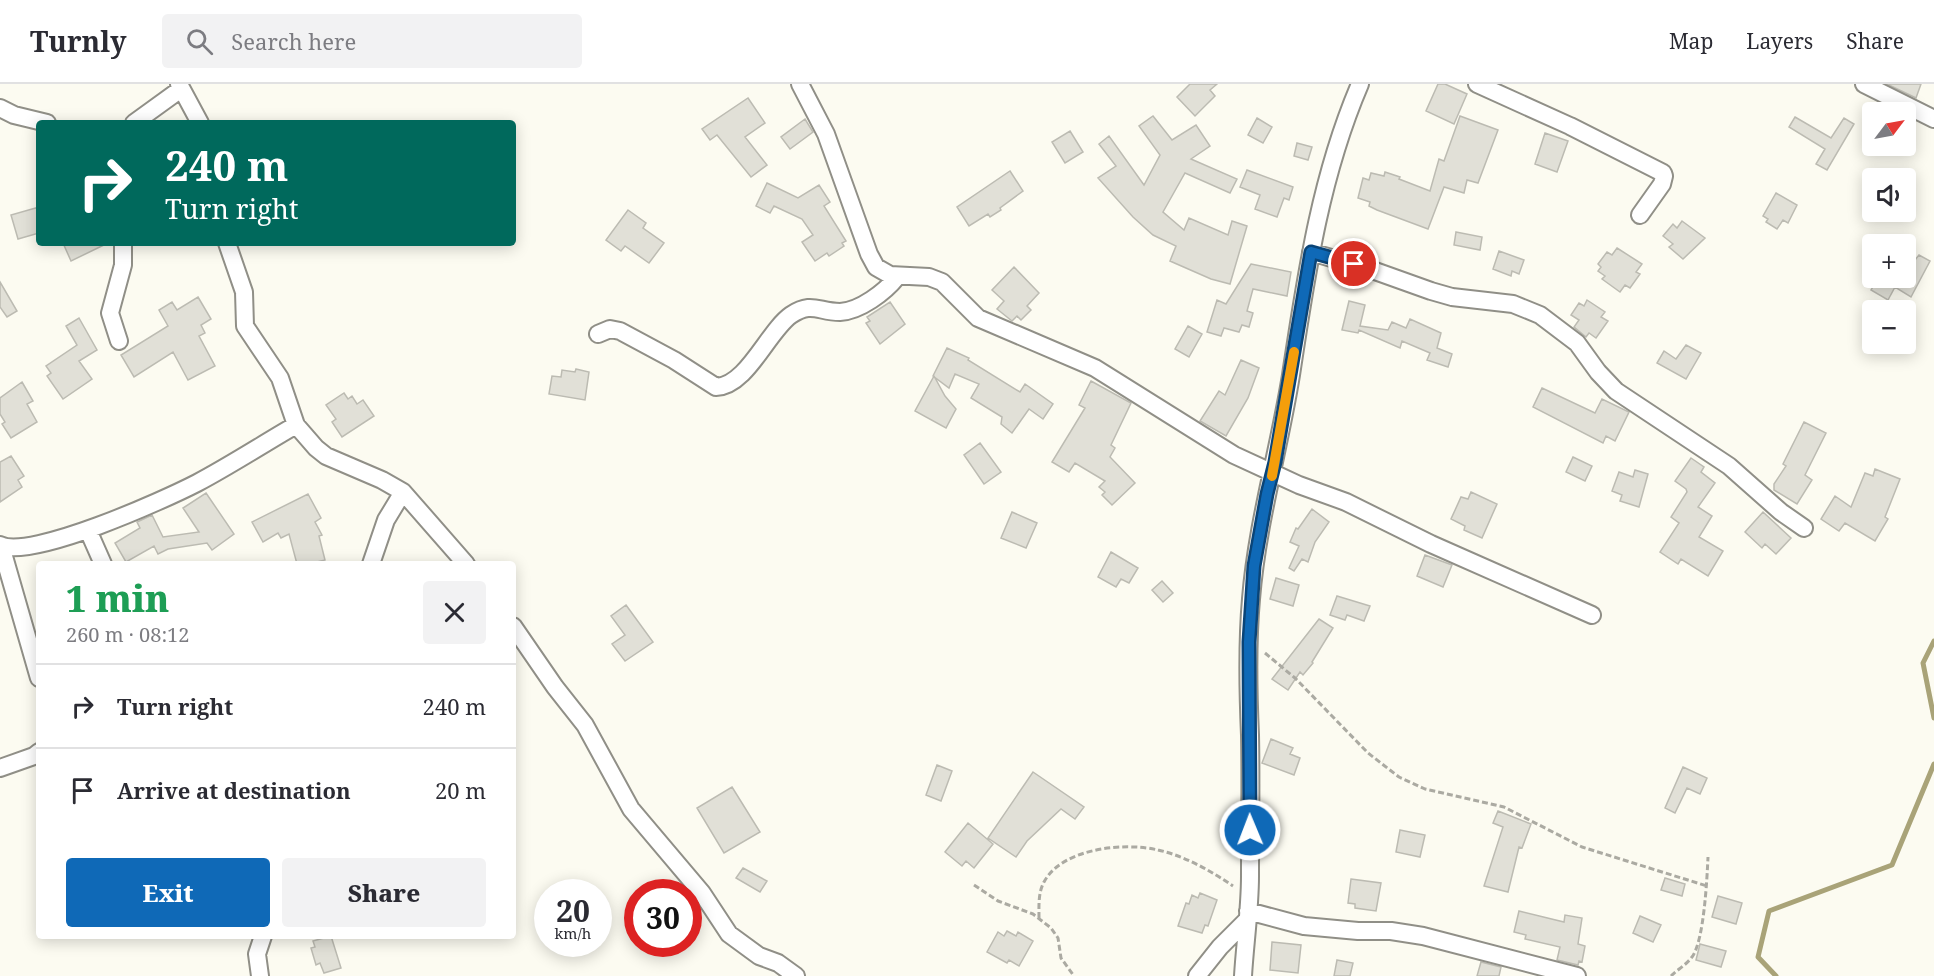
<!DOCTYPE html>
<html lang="en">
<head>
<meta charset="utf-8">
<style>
	:root { --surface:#fff; --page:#f2f2f3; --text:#2b2b33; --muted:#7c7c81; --line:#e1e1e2; --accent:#0f69b7 }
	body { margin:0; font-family:"Noto Serif",serif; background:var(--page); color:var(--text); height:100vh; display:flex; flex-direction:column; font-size:22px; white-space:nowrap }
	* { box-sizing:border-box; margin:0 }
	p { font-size:20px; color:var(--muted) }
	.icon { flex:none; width:33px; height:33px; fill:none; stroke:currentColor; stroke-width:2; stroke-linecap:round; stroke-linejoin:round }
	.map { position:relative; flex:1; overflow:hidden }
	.panel { position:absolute; left:36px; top:477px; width:480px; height:378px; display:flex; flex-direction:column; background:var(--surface); border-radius:6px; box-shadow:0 3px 15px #0003 }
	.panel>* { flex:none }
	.banner { position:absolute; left:36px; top:36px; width:480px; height:126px; border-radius:6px; box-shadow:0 3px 15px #0003; background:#00695c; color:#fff; overflow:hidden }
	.needle { width:39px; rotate:58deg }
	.buttons { position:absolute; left:1862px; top:18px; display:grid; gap:12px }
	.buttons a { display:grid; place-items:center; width:54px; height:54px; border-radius:6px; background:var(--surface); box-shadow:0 3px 15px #0003; font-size:30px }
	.speed { position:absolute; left:534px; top:795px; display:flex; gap:12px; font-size:30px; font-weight:700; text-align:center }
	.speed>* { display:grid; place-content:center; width:78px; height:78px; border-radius:50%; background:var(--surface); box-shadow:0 3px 15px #0003; line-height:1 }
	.speed small { font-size:15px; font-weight:400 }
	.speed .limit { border:9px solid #d22; background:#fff; color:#111 }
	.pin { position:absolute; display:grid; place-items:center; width:51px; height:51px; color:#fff; margin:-26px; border:3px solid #fff; border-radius:50%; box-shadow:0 2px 6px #0007 }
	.me { position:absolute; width:66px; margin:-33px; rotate:359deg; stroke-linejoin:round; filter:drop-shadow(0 0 4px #0008) }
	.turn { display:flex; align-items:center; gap:21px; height:126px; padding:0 30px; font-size:27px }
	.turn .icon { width:78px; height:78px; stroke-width:2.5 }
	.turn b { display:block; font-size:42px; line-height:51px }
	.round { display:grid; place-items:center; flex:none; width:63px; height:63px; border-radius:6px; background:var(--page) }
	.summary { display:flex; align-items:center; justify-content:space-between; height:102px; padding:0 30px }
	h1 { font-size:36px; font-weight:800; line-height:45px; color:#1e9e55 }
	.primary-button { display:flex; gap:12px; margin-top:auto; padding:12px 30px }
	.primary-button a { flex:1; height:69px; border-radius:6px; background:var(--accent); color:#fff; font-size:24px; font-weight:800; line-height:69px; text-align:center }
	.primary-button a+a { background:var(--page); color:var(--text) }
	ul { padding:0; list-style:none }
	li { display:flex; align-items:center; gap:18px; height:84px; padding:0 30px; border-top:2px solid var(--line) }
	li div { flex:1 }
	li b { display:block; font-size:22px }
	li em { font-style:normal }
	header { display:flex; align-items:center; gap:36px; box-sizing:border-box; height:84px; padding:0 30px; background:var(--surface); border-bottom:2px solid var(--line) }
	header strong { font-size:28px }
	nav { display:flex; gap:33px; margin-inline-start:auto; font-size:21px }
	.search { width:420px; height:54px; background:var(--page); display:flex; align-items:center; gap:15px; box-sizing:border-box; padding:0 21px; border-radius:6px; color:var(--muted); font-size:22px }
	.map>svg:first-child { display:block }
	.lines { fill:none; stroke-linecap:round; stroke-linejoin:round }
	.stream { stroke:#a9a378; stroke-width:5 }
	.building { fill:#e1e0d7; stroke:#bcbbb2; stroke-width:1.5 }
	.street-casing { stroke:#908f87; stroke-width:20 }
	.path { stroke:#abaaa2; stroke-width:3; stroke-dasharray:6 3; stroke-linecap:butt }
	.street { stroke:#fff; stroke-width:16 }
	.route-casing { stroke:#0a4477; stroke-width:15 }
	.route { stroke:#0f69b7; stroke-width:10 }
	.slow { stroke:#f59e0b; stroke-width:10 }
</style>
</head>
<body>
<header>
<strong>Turnly</strong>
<div class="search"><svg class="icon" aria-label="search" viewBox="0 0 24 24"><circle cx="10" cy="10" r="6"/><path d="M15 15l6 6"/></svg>Search here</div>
<nav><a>Map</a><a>Layers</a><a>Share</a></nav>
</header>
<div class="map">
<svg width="1934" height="892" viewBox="0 0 1934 892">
	<rect width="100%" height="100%" fill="#fcfbf1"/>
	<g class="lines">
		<!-- stream -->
		<path class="stream" d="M1934 557 1923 579 1934 634
			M1776 892 1758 873 1769 827 1892 781 1934 680"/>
	</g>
	<!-- building -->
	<path class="building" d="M1190 0H1217L1210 6 1215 12 1195 32 1177 13Z
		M1438 0H1445L1467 10 1454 40 1426 27Z
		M1887 0H1921L1916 14Z
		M748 14 765 39 745 53 767 81 751 93 717 51 710 56 702 45Z
		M1153 32 1172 56 1196 41 1210 62 1191 75 1237 95 1230 109 1185 89 1163 128 1184 146 1189 134 1228 151 1232 137 1247 142 1230 200 1211 195 1170 177 1176 162 1153 151 1133 133 1098 94 1116 82 1099 60 1109 52 1144 101 1160 71 1139 42Z
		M1460 32 1498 46 1478 99 1467 96 1464 109 1444 103 1428 145 1377 126 1369 122 1370 118 1358 114 1363 94 1369 96 1371 89 1384 92 1385 88 1400 93 1399 95 1430 107 1439 75 1444 77Z
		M1795 33 1831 54 1844 34 1854 40 1827 86 1816 80 1825 65 1789 43Z
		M1257 34 1272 43 1263 59 1248 51Z
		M805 35 813 48 790 65 781 53Z
		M1070 47 1083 68 1065 79 1052 58Z
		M1545 49 1568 57 1557 88 1535 80Z
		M1297 59 1312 63 1308 76 1294 72Z
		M1247 86 1293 103 1289 116 1284 114 1277 133 1255 125 1260 111 1240 103Z
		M1010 87 1023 107 1000 124 1001 126 990 133 988 130 969 142 957 123Z
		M767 99 798 114 819 101 830 118 824 122 846 157 842 159 844 162 829 172 827 169 815 177 802 158 813 151 802 135 774 122 770 129 756 122Z
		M1776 109 1797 121 1788 139 1783 136 1777 145 1766 138 1768 135 1763 132Z
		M39 123V149L18 155 11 131Z
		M628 126 646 139 643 144 664 159 649 179 625 162 621 167 606 156Z
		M1682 137 1705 154 1683 175 1669 163 1673 160 1663 152 1673 140 1677 144Z
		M1456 148 1482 153 1480 166 1454 161Z
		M63 159H108L71 177Z
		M1617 164 1642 180 1636 188 1640 190 1630 204 1625 201 1620 208 1602 195 1605 192 1598 187 1601 183 1598 180 1607 168 1612 171Z
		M1499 167 1524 176 1519 190 1512 187 1511 192 1493 185Z
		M1905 171 1915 176 1919 171 1930 177 1911 213 1895 203 1888 216 1871 206 1878 194H1905Z
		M1251 180 1291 188 1287 212 1253 205 1247 227 1253 229 1249 243 1242 241 1239 248 1224 244 1221 252 1207 248 1217 216 1226 220Z
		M1014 183 1039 209 1027 222 1031 226 1021 236 1017 232 1012 237 997 225 1004 217 992 206Z
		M0 198 17 227 7 233 0 223Z
		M198 213 211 235 201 241 205 249 199 252 215 282 188 296 173 268 134 293 121 271 168 242 159 226 172 218 177 226Z
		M1587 216 1605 228 1601 233 1608 237 1596 254 1589 249 1586 253 1574 243 1579 236 1571 231 1579 219 1584 222Z
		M1349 217 1365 221 1360 242 1388 246 1392 238 1406 244 1410 235 1441 249 1437 264 1452 270 1448 283 1427 276 1430 269 1402 257 1400 264 1359 246 1358 249 1342 246Z
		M890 218 905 240 880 260 866 239 870 237 867 233Z
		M79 234 97 266 79 277 92 295 63 315 47 292 51 289 46 282 77 261 66 242Z
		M1188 242 1202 250 1189 273 1175 265Z
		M1686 261 1701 269 1686 295 1657 279 1664 267 1676 275Z
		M947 264 969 274 968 276 1020 308 1025 300 1053 320 1043 335 1029 325 1012 349 1001 340 1002 333 971 314 979 300 955 290 949 304 933 292Z
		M1241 276 1259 284 1248 314 1226 352 1200 337 1219 307 1225 311Z
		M576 285 589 288 585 316 549 310 552 292 561 293 562 286 575 288Z
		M934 292 945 312 956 325 946 344 915 327Z
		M1091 297 1131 319 1111 361 1115 364 1110 373 1135 399 1112 421 1102 411 1105 408 1099 403 1105 397 1075 379 1069 388 1052 378 1085 324 1079 321Z
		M22 298 33 317 27 320 37 338 11 354 2 340 5 338 0 330V314Z
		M1542 304 1595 329 1602 315 1629 328 1615 357 1606 352 1603 359 1533 323Z
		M344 309 348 315 352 312 357 320 363 316 374 332 342 353 332 338 336 335 326 321Z
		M1804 338 1826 349 1805 391 1812 396 1797 420 1774 406V400L1786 382 1783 380Z
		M980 359 1001 388 984 400 964 371Z
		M11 372 24 392 18 396 22 403 0 418V378Z
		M1573 373 1592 382 1585 397 1566 388Z
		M1691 374 1704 383 1701 388 1715 399 1698 423 1712 432 1699 453 1723 467 1708 492 1681 475 1678 480 1660 468 1679 439 1671 433 1687 408 1686 405 1675 397Z
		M1875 385 1900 395 1885 433 1888 435 1875 457 1845 439 1839 447 1821 435 1835 412 1851 423 1865 389 1873 392Z
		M1635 386 1648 390 1639 423 1620 417 1622 411 1612 407 1619 388 1633 393Z
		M1471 408 1497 420 1482 454 1464 446 1465 442 1451 435 1461 413 1468 415Z
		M206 409 234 450 212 466 207 459 168 465 158 470 154 462 126 478 115 459 140 444 137 438 152 431 163 453 199 448 183 424Z
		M308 410 321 434 315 438 322 451 319 452 325 476 309 480H297L289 450 281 454 278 449 263 458 252 438Z
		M1312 425 1329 438 1315 458 1308 478 1302 475 1294 487 1289 484 1299 462 1290 458 1296 444 1298 445Z
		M1012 428 1037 439 1026 464 1001 454Z
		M1763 428 1791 454 1776 470 1765 460 1762 464 1745 448Z
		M1111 468 1138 484 1129 499 1121 495 1116 503 1098 493Z
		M1425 471 1452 481 1443 503 1417 492Z
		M1276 494 1299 501 1293 522 1270 515Z
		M1162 497 1173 509 1163 518 1152 506Z
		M1337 512 1370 522 1364 537 1347 531 1345 536 1330 531Z
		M626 521 653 558 625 577 612 560 625 551 611 532Z
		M1319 535 1333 544 1312 578 1313 579 1303 591 1300 588 1288 606 1272 595Z
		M1271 655 1293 664 1290 670 1300 674 1294 691 1262 679Z
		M937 681 952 687 941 717 926 711Z
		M1683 683 1707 694 1700 710 1687 704 1675 729 1665 724Z
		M1033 688 1084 723 1075 735 1061 725 1027 757 1016 773 988 754Z
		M732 703 760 748 724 769 697 724Z
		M1498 727 1531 740 1522 764 1519 763 1508 808 1484 802 1503 743 1493 739Z
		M968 739 993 760 974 784 966 777 962 782 945 768Z
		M1400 746 1425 751 1420 773 1396 768Z
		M743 784 767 797 760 808 736 794Z
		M1665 794 1685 800 1682 812 1661 806Z
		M1351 795 1381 799 1376 827 1355 824V820L1348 819Z
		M1200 809 1217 816 1208 842 1205 841 1202 849 1178 842 1186 819 1189 820 1192 811 1198 814Z
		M1718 812 1742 819 1736 840 1712 833Z
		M1519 827 1564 838 1565 831 1582 834 1578 860 1585 862 1582 878 1579 877 1578 881 1557 876 1560 863 1525 855 1526 851 1514 848Z
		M1640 832 1661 841 1653 858 1633 849Z
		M1007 847 1016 852 1018 848 1033 857 1019 882 1009 876 1007 879 987 868 998 848 1004 852Z
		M331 852 341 884 324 889 320 879 316 881 311 864 315 863 313 857Z
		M1272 858 1301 861 1298 889 1270 886Z
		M1700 860 1726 867 1721 883 1696 876Z
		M1337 876 1353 879 1350 892H1334Z
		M1481 878 1501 883 1499 892H1477Z"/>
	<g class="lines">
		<defs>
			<path id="street" d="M179 0 200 39
				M800 0 826 50 869 170 876 183 890 191 929 193 942 198 978 234 1095 284 1234 371 1299 401 1346 418 1431 460 1592 531
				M1477 0 1570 42 1663 89 1664 92 1662 100 1640 131
				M1864 0 1934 35
				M0 24 14 31 47 39
				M134 39 181 5
				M227 159 244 208 245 242 280 294 296 341 316 364 326 372 382 396 403 408 466 480
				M1311 168 1375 187 1431 207 1452 213 1513 220 1540 231 1577 259 1598 288 1616 307 1729 382 1781 428 1804 444
				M598 250 610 245 620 247 674 276 716 303C747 302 768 247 791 231 812 217 818 228 840 228 860 227 885 208 897 193
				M119 257 110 229 123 181V159
				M88 446 103 480
				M0 461C31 476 164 416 197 399 231 381 263 360 296 341
				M1 462 39 594
				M371 480 386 436 403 408
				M513 542 555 603 585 641 631 725 702 809 729 850 759 872 778 879 796 892
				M0 684 34 672 39 668
				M1248 827 1304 842 1358 847H1391L1423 852 1577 892
				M260 892 257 870 263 852
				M1197 892 1220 863 1247 836
				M1243 892C1245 859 1250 825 1250 792 1250 745 1251 698 1250 651 1248 606 1247 560 1251 515 1257 439 1279 366 1291 291 1306 192 1320 93 1360 0"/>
		</defs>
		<!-- street casing -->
		<use href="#street" class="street-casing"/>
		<!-- path -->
		<path class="path" d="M1265 569 1295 594 1368 669 1399 693 1425 705 1504 723 1582 763 1707 802
			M974 801 998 817 1033 830 1051 844 1058 854 1061 874 1074 892
			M1039 834C1039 822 1038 809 1044 798 1062 764 1124 758 1158 766 1185 772 1211 787 1233 802
			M1671 892C1677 886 1686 881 1692 873 1704 857 1707 795 1708 773"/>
		<!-- street -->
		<use href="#street" class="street"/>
	</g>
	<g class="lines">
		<defs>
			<path id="route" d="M1250 746 1249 558 1254 482 1267 410 1275 378 1311 168 1354 180"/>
		</defs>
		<!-- route casing -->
		<use href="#route" class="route-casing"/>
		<!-- route -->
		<use href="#route" class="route"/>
		<!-- slow -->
		<path class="slow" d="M1272 392 1294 268"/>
	</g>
</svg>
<div class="buttons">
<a><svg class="needle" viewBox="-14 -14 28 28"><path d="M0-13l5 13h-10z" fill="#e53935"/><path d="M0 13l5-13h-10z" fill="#7c7c81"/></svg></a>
<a><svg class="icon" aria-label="sound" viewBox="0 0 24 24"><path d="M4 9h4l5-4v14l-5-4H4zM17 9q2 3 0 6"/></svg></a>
<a>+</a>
<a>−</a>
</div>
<div class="speed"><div>20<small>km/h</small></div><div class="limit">30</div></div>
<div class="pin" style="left:1354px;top:180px;background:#d93025"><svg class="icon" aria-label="arrive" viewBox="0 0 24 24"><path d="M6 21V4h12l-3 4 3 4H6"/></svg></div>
<svg class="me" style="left:1250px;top:746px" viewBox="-20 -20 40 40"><circle r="17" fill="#0f69b7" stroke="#fff" stroke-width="3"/><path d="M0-11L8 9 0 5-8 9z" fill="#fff"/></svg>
<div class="banner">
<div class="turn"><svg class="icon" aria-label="right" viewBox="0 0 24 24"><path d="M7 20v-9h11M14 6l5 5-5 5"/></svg><div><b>240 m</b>Turn right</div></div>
</div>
<section class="panel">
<div class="summary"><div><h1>1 min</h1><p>260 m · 08:12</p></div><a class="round"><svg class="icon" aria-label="close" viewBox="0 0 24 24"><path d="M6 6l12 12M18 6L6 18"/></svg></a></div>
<ul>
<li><svg class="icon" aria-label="right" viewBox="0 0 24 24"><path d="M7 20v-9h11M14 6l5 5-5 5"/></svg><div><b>Turn right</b></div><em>240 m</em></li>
<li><svg class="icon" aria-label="arrive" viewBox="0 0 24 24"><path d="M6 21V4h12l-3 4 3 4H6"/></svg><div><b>Arrive at destination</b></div><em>20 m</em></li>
</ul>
<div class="primary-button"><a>Exit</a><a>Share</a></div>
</section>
</div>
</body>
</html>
